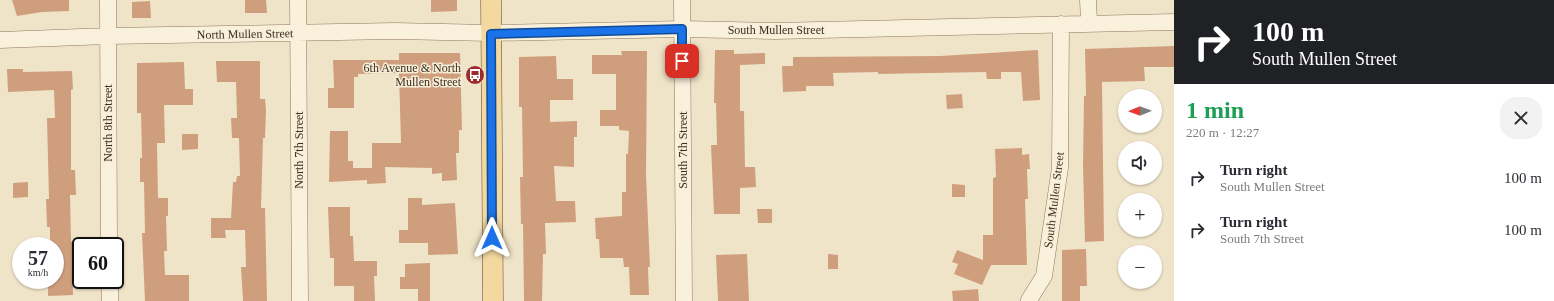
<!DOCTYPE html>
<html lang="en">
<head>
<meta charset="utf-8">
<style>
	:root { --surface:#fff; --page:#f2f2f3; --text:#2b2b33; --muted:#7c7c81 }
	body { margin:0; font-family:"Times New Roman",serif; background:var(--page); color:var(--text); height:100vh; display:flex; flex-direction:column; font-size:15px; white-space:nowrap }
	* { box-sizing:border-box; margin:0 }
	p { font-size:13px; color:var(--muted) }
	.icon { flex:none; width:22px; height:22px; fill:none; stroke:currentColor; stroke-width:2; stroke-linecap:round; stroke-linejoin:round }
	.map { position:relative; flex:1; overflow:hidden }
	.panel { display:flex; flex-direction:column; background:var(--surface); width:380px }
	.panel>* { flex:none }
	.guide { background:#202124; color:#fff; overflow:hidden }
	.needle { width:26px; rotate:269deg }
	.buttons { position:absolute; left:1118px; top:89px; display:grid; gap:8px }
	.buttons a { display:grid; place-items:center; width:44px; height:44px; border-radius:50%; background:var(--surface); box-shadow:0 1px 3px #0004; font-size:20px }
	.speed { position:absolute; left:12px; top:237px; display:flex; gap:8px; font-size:20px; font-weight:700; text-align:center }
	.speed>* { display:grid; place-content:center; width:52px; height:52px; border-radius:50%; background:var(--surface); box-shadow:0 1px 3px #0004; line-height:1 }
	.speed small { font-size:10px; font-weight:400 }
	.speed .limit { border:2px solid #111; border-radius:6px; background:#fff; color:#111 }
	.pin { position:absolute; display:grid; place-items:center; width:34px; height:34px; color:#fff; margin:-17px; border-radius:8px; box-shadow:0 2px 6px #0006 }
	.me { position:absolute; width:44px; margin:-22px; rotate:0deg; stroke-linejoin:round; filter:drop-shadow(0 0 3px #0008) }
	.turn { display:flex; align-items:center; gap:14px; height:84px; padding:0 12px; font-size:18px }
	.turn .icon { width:52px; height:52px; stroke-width:2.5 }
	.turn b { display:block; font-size:28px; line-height:34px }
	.round { display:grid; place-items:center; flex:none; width:42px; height:42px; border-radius:16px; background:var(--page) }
	.summary { display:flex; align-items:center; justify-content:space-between; height:68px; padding:0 12px }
	h1 { font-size:24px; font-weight:800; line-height:30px; color:#1e9e55 }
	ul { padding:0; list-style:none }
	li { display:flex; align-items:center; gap:12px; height:52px; padding:0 12px }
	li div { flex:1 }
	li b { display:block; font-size:15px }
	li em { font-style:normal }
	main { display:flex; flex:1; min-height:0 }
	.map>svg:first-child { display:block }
	.building { fill:#cf9f7d }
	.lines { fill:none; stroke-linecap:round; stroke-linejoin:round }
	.minor-casing { stroke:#8d765c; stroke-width:17 }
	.major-casing { stroke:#5b4430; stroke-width:21 }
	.minor { stroke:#faf1dc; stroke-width:16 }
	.major { stroke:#f3d9a0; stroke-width:20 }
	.route-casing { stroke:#114b97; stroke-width:10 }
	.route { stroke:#1a73e8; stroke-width:7 }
	.labels { text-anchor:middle; stroke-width:3; stroke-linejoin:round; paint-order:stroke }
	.street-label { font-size:12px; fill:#3d2e20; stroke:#f7eed8 }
	.poi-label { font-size:12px; fill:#3d2e20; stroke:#f7eed8; text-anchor:end }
</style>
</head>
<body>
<main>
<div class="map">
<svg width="1174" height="301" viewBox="0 0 1174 301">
	<rect width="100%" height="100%" fill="#f0e4c8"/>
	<!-- building -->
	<path class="building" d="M12 0H69V11L42 12 17 16Z
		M245 0H266L267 13H245Z
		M431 0H457V11L431 12Z
		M150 1 151 18H132V2Z
		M1174 46V67H1144L1145 81 1102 82 1104 241 1085 242 1083 166 1084 96H1086L1085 49Z
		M715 50H734V54L765 53V64L740 65V111H744L745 167H755L756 187 740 188V214H714L711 145H717L716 103H714Z
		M1038 50 1040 100 1023 101 1021 72H1001V79H987L986 72 878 74V72L833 73 834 86H806V91L783 92 782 66H793V57L940 56Z
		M621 51H647L646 175 650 267H648L649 295H630L629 267H624L623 258H600L599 239H596L595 218 622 216V192H626V154H628L629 131 619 130V126H600V110H616V74H592V55H622Z
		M399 53H460L462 130H459V153H456L457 180 442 181V173L432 174V168L385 167 386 183 367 184V180L329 182 330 131H348V161H353V168H372V143H401L399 73 358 74V77H354V108H328V88H334L333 60H399Z
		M556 56 557 79H573V100H550V122L577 121V137H574V167L554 166 556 201H575L576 222 545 223 546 254H543L542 301H524L523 224H521L520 177H523L522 107H519V57Z
		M216 61H260V99H265L266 110 265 138H263L261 208H265L267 301H243L241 267H246L245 230H225L226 238H211V218H231L233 182H236L237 176H240L239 138H232L231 118H237L236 82H217Z
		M184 62 185 89H193V105H164L165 143H157L158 198H168V216H166L167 251H164L165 275H189V301H145L142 233H145L144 182H140V158H142L141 113H137V63Z
		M7 69H23V72L72 71 73 89 71 90V170H75L76 195H70L71 242H74V262H72L73 295 48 296V280H55V246H50V227H47L46 199H49L47 118H55L54 90 8 92Z
		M962 94 963 108 947 109 946 95Z
		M182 134H198V149L182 150Z
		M1022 148V155L1029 154 1030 169H1027L1028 199H1025L1027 265H991L982 285 954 274 958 264 952 262 957 250 983 260V235H993V178L996 177 995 149Z
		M28 182V197L13 198V183Z
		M952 184 965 185V197H952Z
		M408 198H422V205L455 203 458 254 428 255V243H399V230H408Z
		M328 207H350V236H353L354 261H377V276H374L375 301H354V286H334V258H330Z
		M757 209H772V223H758Z
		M1086 249 1087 286H1080V301H1062V250Z
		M747 254 749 301H718L716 255Z
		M828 254 838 255V269H828Z
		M430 263V301H418V289H400V277H405V264Z
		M978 289 979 301H953L952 291Z"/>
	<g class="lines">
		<defs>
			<path id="minor" d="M108 0 109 246
				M298 0 300 301
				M682 0 684 301
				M1088 0 1089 22
				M0 40 108 36 395 31 491 33 682 29 775 31 1174 22
				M110 280V301
				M1029 300 1044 276 1060 168 1061 24"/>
			<path id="major" d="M491 0 493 301"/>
		</defs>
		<!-- minor casing -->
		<use href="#minor" class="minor-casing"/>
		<!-- major casing -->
		<use href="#major" class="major-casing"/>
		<!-- minor -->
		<use href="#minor" class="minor"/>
		<!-- major -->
		<use href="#major" class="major"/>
	</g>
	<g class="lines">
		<defs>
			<path id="route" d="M492 238 491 34 682 29V61"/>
		</defs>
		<!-- route casing -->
		<use href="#route" class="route-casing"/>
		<!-- route -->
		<use href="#route" class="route"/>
	</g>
	<!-- icons -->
	<defs>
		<symbol id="bus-disc" viewBox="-11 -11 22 22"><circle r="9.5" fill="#9e2a2b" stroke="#f7eed8"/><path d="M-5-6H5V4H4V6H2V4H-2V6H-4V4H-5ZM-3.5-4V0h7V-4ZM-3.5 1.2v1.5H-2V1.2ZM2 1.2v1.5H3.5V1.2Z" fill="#fff"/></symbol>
	</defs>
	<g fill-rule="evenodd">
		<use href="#bus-disc" x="464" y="64" width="22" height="22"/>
	</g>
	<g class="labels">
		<!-- street labels -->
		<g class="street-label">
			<text x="776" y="34">South Mullen Street</text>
			<text transform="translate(245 34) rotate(-1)" y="4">North Mullen Street</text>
			<text transform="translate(108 123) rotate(-90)" y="4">North 8th Street</text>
			<text transform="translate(299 150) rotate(-90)" y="4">North 7th Street</text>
			<text transform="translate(683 150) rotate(-90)" y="4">South 7th Street</text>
			<text transform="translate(1054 200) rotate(-83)" y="4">South Mullen Street</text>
		</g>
		<!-- poi labels -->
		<g class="poi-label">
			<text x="461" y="72">6th Avenue &amp; North<tspan x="461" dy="14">Mullen Street</tspan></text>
		</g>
	</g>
</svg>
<div class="buttons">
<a><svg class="needle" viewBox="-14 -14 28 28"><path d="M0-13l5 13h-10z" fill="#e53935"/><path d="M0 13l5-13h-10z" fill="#7c7c81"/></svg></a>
<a><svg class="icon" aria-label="sound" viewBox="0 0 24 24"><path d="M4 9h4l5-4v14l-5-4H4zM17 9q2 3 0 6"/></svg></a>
<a>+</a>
<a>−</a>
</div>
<div class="speed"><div>57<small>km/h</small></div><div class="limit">60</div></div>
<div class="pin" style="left:682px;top:61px;background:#d93025"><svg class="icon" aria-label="arrive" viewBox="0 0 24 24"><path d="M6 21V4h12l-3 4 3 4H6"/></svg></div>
<svg class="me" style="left:492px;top:238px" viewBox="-20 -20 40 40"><path d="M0-17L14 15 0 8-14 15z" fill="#1a73e8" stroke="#fff" stroke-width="4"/></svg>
</div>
<section class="panel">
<div class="guide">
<div class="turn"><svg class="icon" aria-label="right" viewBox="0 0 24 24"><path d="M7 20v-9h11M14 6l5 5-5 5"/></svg><div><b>100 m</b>South Mullen Street</div></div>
</div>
<div class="summary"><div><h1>1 min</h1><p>220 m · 12:27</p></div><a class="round"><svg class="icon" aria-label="close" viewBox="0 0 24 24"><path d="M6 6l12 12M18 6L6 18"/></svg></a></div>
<ul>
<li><svg class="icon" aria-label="right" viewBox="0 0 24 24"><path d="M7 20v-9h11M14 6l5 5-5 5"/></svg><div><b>Turn right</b><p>South Mullen Street</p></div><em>100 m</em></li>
<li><svg class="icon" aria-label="right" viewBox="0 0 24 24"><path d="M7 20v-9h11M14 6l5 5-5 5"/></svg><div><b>Turn right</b><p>South 7th Street</p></div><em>100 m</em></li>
</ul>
</section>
</main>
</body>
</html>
